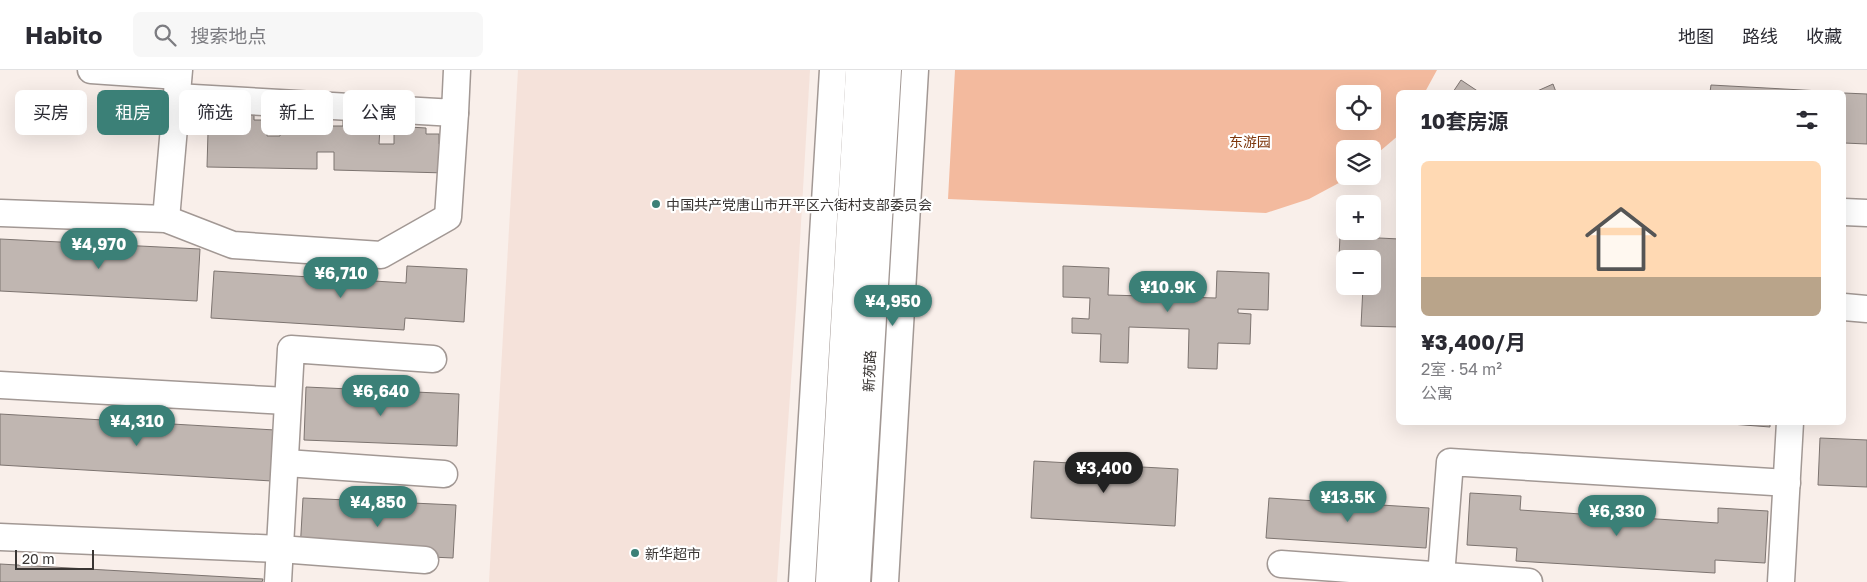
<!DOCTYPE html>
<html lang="zh">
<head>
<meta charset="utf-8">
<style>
  body { margin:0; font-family:"Golos Text","Noto Sans SC",sans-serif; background:#f7f7f7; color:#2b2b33; height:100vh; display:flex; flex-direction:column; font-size:19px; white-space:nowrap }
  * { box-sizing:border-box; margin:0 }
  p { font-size:16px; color:#7c7c81 }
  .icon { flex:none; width:28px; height:28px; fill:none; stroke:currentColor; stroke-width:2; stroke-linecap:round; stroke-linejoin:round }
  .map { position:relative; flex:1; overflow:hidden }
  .details { position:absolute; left:1396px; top:20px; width:450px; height:335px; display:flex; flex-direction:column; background:#fff; border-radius:8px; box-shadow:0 5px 20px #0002 }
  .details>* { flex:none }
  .top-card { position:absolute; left:15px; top:20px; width:475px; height:45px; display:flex; gap:10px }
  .controls { position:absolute; left:1336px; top:15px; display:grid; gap:10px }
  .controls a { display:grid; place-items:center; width:45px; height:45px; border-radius:8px; background:#fff; box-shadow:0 5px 20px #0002; font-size:25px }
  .scale { position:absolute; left:15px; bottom:12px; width:79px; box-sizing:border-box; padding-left:5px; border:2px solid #393533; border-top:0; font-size:14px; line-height:18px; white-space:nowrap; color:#393533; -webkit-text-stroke:4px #fff; paint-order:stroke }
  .price { position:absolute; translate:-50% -42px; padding:0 11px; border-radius:18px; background:#3b8077; color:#fff; font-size:16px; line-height:32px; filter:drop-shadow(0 1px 2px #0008) }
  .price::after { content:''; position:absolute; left:50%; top:30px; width:15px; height:11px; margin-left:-8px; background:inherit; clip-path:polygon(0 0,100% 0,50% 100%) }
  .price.active { background:#222; color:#fff }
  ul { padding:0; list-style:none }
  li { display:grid; align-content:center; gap:10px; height:265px; padding:0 25px }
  li span { display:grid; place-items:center; height:155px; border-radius:8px; color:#555 }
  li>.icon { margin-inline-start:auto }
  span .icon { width:90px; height:90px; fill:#fffc; stroke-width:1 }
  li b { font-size:21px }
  h2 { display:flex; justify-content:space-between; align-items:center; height:60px; padding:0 25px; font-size:21px }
  .tag { padding:0 18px; border-radius:8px; background:#fff; box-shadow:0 5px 20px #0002; font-size:18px; line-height:45px }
  .tag.active { background:#3b8077; color:#fff }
  header { display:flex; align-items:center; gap:30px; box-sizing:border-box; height:70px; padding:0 25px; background:#fff; border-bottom:1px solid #e1e1e2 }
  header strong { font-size:24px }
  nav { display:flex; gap:28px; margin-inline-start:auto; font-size:18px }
  .search { width:350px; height:45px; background:#f7f7f7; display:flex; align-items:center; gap:12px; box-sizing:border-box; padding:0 18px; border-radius:8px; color:#7c7c81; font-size:19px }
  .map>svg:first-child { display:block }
</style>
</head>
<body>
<header>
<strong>Habito</strong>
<div class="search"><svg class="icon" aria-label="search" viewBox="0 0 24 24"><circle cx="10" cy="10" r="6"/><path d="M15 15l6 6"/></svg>搜索地点</div>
<nav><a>地图</a><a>路线</a><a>收藏</a></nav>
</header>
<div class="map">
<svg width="1867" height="512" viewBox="0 0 1867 512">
  <rect width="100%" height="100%" fill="#f9efea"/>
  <path fill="#f5e2da" d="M 518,0 L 810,0 L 796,239 L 777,512 L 489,512 Z"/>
  <path fill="#f3ba9e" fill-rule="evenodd" d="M 955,0 L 1437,0 L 1425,22 L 1399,22 L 1399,65 L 1373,87 L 1372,79 L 1345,79 L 1345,106 L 1350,107 L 1309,129 L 1266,143 L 948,129 ZM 1345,24 L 1372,24 L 1372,51 L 1345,51 Z"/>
  <g fill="#c0b6b1" stroke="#7d7470">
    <path d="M 1461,10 L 1479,22 L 1453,22 Z"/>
    <path d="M 1553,14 L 1556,22 L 1535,22 Z"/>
    <path d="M 1711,15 L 1839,22 L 1710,22 Z"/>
    <path d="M 1844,23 L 1867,24 L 1867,74 L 1844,73 Z"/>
    <path d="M 232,44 L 254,45 L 254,50 L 267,50 L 267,66 L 280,66 L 281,53 L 295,53 L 295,49 L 313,49 L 313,56 L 343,56 L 343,50 L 365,51 L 364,57 L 380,58 L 379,74 L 394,74 L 394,60 L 409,61 L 409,57 L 426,58 L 426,64 L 439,64 L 439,74 L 447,74 L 446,103 L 334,100 L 334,82 L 317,82 L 317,99 L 207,97 L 208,62 L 217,62 L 217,49 L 232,49 Z"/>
    <path d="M 1340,166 L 1399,169 L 1399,257 L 1361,256 L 1363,216 L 1372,216 L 1372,189 L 1345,189 L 1345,208 L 1338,208 Z"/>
    <path d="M 0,169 L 200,179 L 197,231 L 0,221 Z"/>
    <path d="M 407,196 L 467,199 L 464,252 L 405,248 L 404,260 L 211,248 L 214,201 L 406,213 Z"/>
    <path d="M 1063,196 L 1109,198 L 1108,225 L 1216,228 L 1217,201 L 1269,203 L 1268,240 L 1238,239 L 1238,243 L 1251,244 L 1250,274 L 1218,273 L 1217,299 L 1188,298 L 1189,259 L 1129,257 L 1128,293 L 1100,292 L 1101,264 L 1072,263 L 1072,248 L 1089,249 L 1090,228 L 1063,227 Z"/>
    <path d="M 306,317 L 459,324 L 457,376 L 304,370 Z"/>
    <path d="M 0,344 L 275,360 L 272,411 L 0,395 Z"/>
    <path d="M 1705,352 L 1770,352 L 1770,357 Z"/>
    <path d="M 1820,368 L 1867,370 L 1867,417 L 1818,415 Z"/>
    <path d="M 1034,391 L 1178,399 L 1175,456 L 1031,448 Z"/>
    <path d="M 1470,423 L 1521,426 L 1520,440 L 1718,453 L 1718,438 L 1768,441 L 1765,493 L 1715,490 L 1715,503 L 1516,491 L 1517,478 L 1467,475 Z"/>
    <path d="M 303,428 L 456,435 L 453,488 L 300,481 Z"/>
    <path d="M 1269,428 L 1429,438 L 1426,478 L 1266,468 Z"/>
    <path d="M 0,494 L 263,509 L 262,512 L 0,512 Z"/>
  </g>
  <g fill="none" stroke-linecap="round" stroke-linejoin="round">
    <g stroke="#a29894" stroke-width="29">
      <g id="minor">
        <path d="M 91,0 L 178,6"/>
        <path d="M 176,27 L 455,43 L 457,0"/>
        <path d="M 1844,142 L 1867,143"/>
        <path d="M 1,143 L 166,149 L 233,175 L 381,185 L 448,147 L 455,43"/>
        <path d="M 166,149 L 179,0"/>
        <path d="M 1844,237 L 1867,239"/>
        <path d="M 0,315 L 287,331"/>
        <path d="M 286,393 L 444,404"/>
        <path d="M 0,467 L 280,479 L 425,490"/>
        <path d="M 1281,494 L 1529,512"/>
        <path d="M 1441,506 L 1450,392 L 1787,413"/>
        <path d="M 278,512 L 291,279 L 433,289"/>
        <path d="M 802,512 L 833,0"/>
        <path d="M 885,512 L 915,0"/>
        <path d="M 1781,512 L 1790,352"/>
      </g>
    </g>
    <g stroke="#a29894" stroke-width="30">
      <g id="major">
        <path d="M 830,512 L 860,0"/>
        <path d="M 856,512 L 887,0"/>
      </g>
    </g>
    <use href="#minor" stroke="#fff" stroke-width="26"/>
    <use href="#major" stroke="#fff" stroke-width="28"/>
  </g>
  <g fill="#3b8077" stroke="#fff" stroke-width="2">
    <circle cx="656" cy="134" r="5"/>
    <circle cx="635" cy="483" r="5"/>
  </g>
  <g text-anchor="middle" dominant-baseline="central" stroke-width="4.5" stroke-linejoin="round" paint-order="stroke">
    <g font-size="14" fill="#7e370c" stroke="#fff">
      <text x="1250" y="71">东游园</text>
    </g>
    <g font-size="14" fill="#393533" stroke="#fff" text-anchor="start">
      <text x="666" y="134">中国共产党唐山市开平区六街村支部委员会</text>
      <text x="645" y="483">新华超市</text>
    </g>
    <g font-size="14" fill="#393533" stroke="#fff">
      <text transform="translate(869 301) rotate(-87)">新苑路</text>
    </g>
  </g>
</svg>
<div class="controls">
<a><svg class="icon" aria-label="locate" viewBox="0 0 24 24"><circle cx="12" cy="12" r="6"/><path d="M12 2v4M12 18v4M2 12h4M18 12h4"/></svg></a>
<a><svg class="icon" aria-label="layers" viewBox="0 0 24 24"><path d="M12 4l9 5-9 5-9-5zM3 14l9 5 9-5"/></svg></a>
<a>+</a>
<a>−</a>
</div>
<div class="scale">20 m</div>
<b class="price" style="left:99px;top:200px">¥4,970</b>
<b class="price" style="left:341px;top:229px">¥6,710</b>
<b class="price" style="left:1168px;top:243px">¥10.9K</b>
<b class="price" style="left:893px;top:257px">¥4,950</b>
<b class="price" style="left:381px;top:347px">¥6,640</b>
<b class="price" style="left:137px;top:377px">¥4,310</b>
<b class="price active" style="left:1104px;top:424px">¥3,400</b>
<b class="price" style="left:1348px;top:453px">¥13.5K</b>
<b class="price" style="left:378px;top:458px">¥4,850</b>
<b class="price" style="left:1617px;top:467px">¥6,330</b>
<div class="top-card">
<a class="tag">买房</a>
<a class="tag active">租房</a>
<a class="tag">筛选</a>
<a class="tag">新上</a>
<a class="tag">公寓</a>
</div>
<section class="details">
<h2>10套房源<svg class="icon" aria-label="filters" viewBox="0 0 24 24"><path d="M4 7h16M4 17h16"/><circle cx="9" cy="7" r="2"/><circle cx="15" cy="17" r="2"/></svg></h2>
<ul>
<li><span style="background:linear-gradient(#ffd9b3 75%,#b9a48a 0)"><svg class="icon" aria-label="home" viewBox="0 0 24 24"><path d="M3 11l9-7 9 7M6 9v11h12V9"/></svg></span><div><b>¥3,400/月</b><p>2室 · 54 m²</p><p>公寓</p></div></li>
</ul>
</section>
</div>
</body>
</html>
